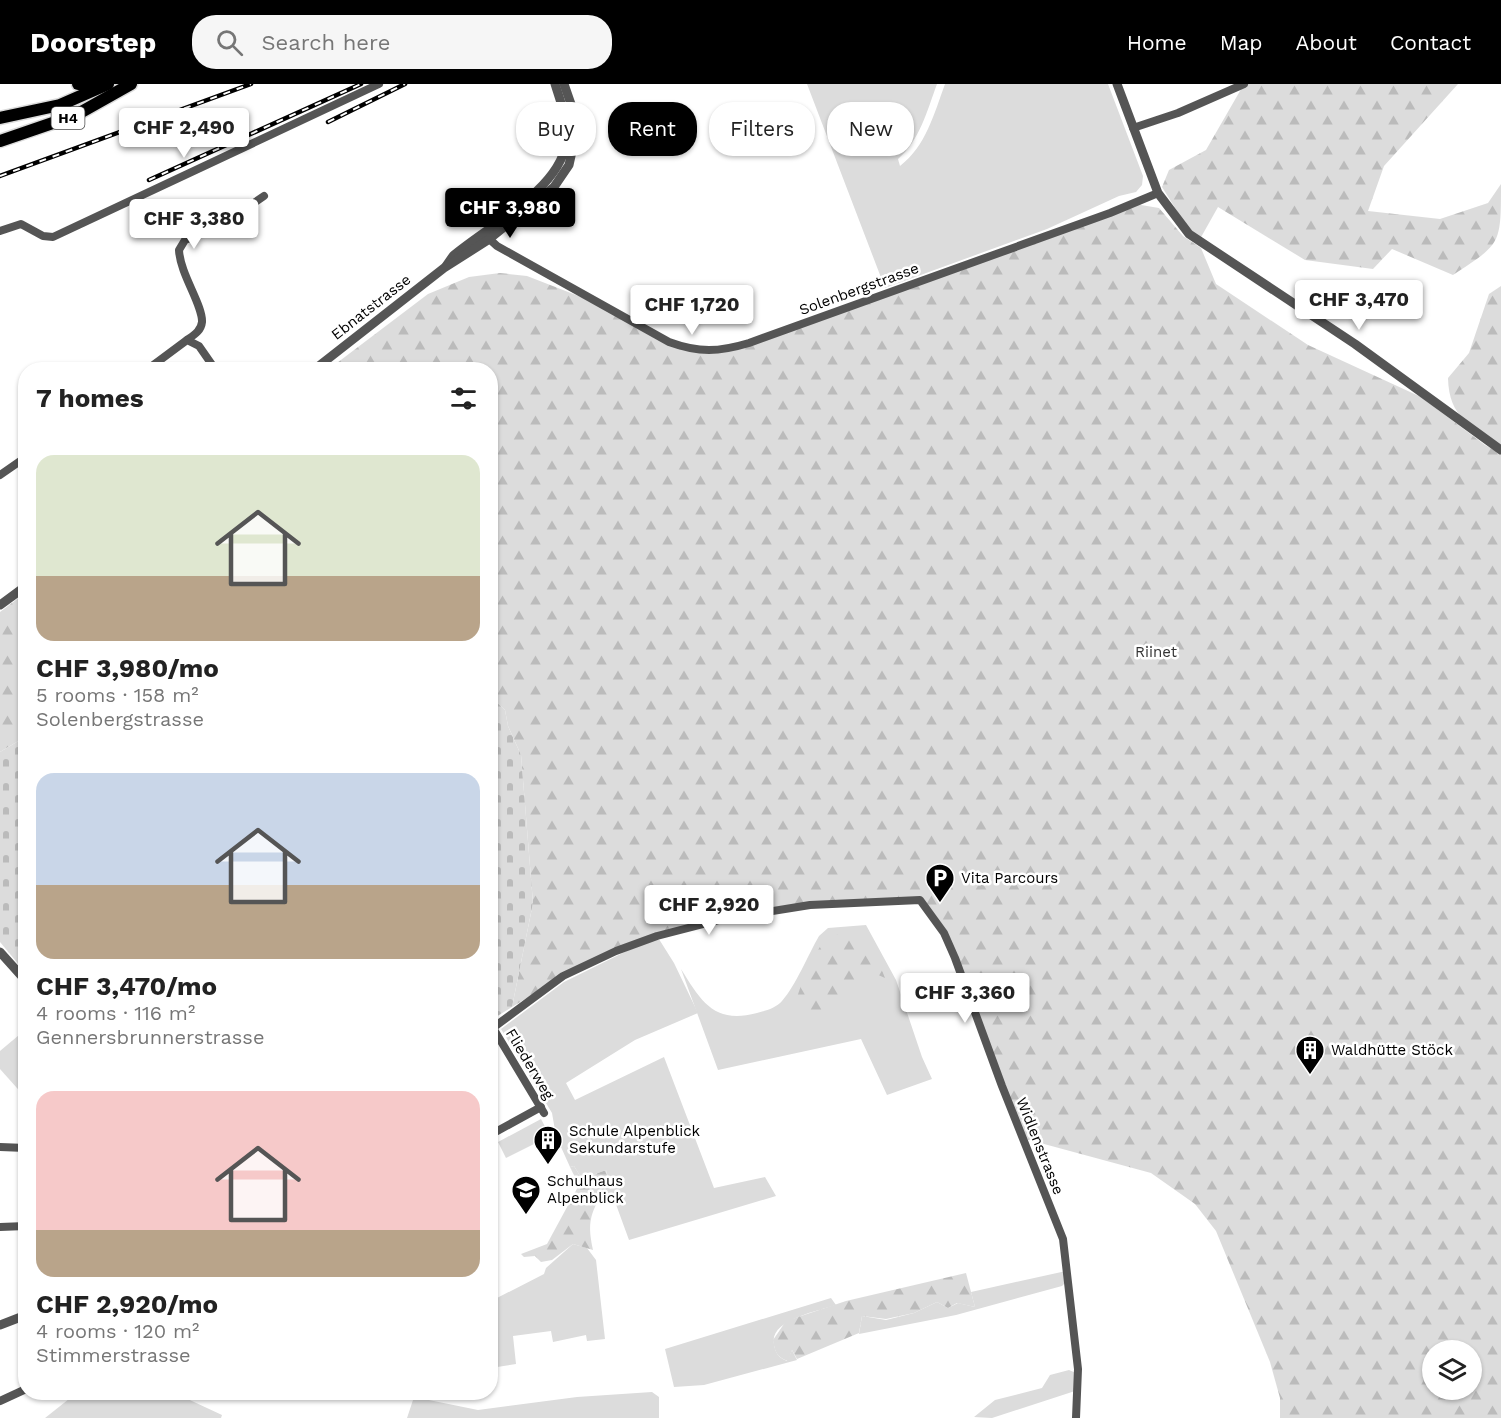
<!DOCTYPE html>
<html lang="en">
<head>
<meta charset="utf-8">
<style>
  body { margin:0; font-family:"Work Sans",sans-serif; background:#f6f6f6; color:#222; height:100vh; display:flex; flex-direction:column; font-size:22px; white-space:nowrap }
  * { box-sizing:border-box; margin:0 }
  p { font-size:20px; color:#767676 }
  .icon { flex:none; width:33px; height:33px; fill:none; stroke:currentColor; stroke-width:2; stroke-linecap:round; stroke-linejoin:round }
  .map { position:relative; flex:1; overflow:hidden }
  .details { position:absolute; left:18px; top:278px; width:480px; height:1038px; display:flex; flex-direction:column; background:#fff; border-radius:24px; box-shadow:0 2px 4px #0004 }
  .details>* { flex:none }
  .hud { position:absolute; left:516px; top:18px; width:570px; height:54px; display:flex; gap:12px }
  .buttons { position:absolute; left:1422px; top:1256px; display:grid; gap:12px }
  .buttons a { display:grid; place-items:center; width:60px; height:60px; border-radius:50%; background:#fff; box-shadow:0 2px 4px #0004; font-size:30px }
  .price { position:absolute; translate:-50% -51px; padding:0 14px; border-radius:6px; background:#fff; color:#222; font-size:20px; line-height:39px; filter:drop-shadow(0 2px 3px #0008) }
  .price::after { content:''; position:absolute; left:50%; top:36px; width:18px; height:14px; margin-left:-9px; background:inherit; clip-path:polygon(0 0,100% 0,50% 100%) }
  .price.on { background:#000; color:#fff }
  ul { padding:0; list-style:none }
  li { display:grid; align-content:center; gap:12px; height:318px; padding:0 18px }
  li span { display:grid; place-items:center; height:186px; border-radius:18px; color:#555 }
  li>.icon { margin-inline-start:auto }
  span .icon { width:108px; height:108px; fill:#fffc; stroke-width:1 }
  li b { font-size:26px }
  h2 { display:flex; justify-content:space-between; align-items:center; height:72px; padding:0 18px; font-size:26px }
  .chip { padding:0 21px; border-radius:24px; background:#fff; box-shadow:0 2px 4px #0004; font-size:21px; line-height:54px }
  .chip.on { background:#000; color:#fff }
  header { display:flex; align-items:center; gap:36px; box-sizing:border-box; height:84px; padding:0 30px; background:#000; color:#fff }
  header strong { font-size:28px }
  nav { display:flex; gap:33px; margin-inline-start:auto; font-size:21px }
  .search { width:420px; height:54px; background:#f6f6f6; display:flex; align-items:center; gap:15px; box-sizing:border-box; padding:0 21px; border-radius:24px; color:#767676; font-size:22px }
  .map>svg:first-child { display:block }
</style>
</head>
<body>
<header>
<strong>Doorstep</strong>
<div class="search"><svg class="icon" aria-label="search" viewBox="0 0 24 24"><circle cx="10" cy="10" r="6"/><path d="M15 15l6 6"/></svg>Search here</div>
<nav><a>Home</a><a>Map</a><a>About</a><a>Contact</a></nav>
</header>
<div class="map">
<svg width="1501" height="1334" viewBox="0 0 1501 1334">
  <defs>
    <pattern id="forest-firs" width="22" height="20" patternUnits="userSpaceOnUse" patternTransform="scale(1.5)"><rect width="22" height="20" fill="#dcdcdc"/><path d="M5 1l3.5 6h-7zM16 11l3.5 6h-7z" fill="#bbb"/></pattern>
    <pattern id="cemetery-stones" width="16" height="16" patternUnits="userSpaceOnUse" patternTransform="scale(1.5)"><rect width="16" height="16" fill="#dcdcdc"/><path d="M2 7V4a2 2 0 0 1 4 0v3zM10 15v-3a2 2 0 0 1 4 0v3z" fill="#bbb"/></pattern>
  </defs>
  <rect width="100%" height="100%" fill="#fff"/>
  <g fill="#dcdcdc">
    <path d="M 807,0 L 937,0 C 927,27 920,56 898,75 L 900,82 C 926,62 934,30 945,0 L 1108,0 L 1143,92 L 1142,101 L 1136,108 L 1119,112 L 1047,145 L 885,204 Z"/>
    <path d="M 866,841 L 896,896 L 922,973 L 932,995 L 887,1011 L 861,955 L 718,986 L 681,885 C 702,919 715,940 757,929 C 765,927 776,924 782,917 C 796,901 808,871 819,852 L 828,844 Z"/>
    <path d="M 657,852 L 674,879 L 698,929 L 635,956 L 566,999 L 575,1016 L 664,973 L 714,1104 L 765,1093 L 776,1112 L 629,1156 L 614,1115 L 599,1118 L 596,1110 L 611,1104 L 606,1086 L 582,1095 L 574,1082 L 570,1083 L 556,1052 L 552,1029 L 501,945 L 564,898 Z"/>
    <path d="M 25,946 L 25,1013 L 0,985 L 0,967 Z"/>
    <path d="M 541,1035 L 550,1052 L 506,1074 L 498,1058 Z"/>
    <path d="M 573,1160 L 587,1164 L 596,1176 L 605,1255 L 587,1257 L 586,1251 L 553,1258 L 551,1247 L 513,1252 L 516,1280 L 491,1284 L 490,1229 L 497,1229 L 497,1214 L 544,1190 L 546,1184 Z"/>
    <path d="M 1066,1187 L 1066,1198 L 1062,1202 L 956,1231 L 859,1250 L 862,1232 L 886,1236 L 914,1229 L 937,1218 L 948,1224 L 958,1219 L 975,1223 L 971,1208 Z"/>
    <path d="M 831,1214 L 836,1221 C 818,1227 769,1236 774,1260 C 775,1269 779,1274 787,1277 L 792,1266 L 797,1276 L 704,1301 L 674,1303 L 665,1265 Z"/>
    <path d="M 1069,1286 L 1076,1289 L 1075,1307 L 992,1334 L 974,1333 L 995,1316 L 1042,1304 L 1050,1291 Z"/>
    <path d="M 83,1308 L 179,1308 L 179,1311 L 222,1331 L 221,1334 L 45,1334 L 69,1315 Z"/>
    <path d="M 652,1308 L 659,1313 L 659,1334 L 407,1334 L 414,1313 L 478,1326 L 577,1313 Z"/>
  </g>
  <g fill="url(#forest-firs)" fill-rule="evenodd">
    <path d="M 1244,0 L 1458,0 L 1384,82 L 1368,127 L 1440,135 L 1488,119 L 1501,100 C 1501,162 1501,159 1453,191 L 1392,165 L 1373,185 L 1305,176 L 1218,123 L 1200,155 L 1187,143 L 1162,103 L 1169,86 L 1206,66 Z"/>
    <path d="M 1138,117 L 1141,121 L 1159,124 L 1183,152 L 1201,164 L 1216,200 L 1308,261 L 1421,313 L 1485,361 L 1501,370 L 1501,1334 L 1280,1334 L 1280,1314 L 1270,1278 L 1216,1147 L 1195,1120 L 1151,1089 L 1022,1054 L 955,874 L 923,818 L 810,821 L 723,835 L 657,852 L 563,892 L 512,923 L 533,819 L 521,671 L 508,642 L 505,626 L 491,613 L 490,285 L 329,285 L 428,210 L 469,193 L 500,189 L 527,192 L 612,225 L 669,258 L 719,268 ZM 1432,1266 L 1472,1266 L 1472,1305 L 1432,1305 Z"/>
    <path d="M 1501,202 L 1501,361 C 1471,340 1449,335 1448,294 L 1469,269 L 1489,210 Z"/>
    <path d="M 25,509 L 25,653 L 0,668 L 0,528 Z"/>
    <path d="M 851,848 L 870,856 L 885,894 L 865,885 L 832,926 L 803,929 L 794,922 L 807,884 L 826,853 Z"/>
    <path d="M 574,1082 L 582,1095 L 606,1086 L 610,1105 L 596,1110 L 598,1117 C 588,1135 589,1146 593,1166 L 573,1160 L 552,1176 L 541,1178 L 535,1172 L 524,1173 L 521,1170 L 547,1160 L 579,1101 L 570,1083 Z"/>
    <path d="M 966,1189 L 975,1223 L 957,1219 L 948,1224 L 937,1218 L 914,1229 L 886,1235 L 862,1232 L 859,1249 L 797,1275 L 792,1266 L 788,1277 C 776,1273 775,1267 773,1256 L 786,1237 L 846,1217 Z"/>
  </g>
  <g fill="url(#cemetery-stones)">
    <path d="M 491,613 L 505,626 L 508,642 L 521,671 L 533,819 L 512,923 L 491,936 Z"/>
    <path d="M 25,653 L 25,888 L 0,858 L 0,668 Z"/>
  </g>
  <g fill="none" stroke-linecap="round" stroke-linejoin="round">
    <g stroke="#dbdbdb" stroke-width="15">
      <g id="trunk">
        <path d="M 78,0 L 99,0"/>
        <path d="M 0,34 L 60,21 L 108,0"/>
        <path d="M 0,57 L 76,31 L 131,0"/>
      </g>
    </g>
    <g stroke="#555" stroke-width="8">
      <path d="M 1133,44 L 1178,29 L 1244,0"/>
      <path d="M 0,147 L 21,140 L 43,152 L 53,153 L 379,0"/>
      <path d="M 486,152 L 497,162 L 669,258 C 699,269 719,268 749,259 L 1110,129 L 1158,109"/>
      <path d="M 187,256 C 194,251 201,247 202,238 C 203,221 180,190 179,166 L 185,156 L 226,138 L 264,112"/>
      <path d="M 148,285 L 187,256 L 199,262 L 215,285"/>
      <path d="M 0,391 L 26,373"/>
      <path d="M 493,944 L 544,1029"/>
      <path d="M 490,946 L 563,892 L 616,867 L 657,852 L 723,835 L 810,821 L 920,816 L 944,849 L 955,874 L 1002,1002 L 1063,1155 L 1078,1285 L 1076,1334"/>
      <path d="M 490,1051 L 541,1023"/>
      <path d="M 0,1063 L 26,1064"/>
      <path d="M 0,1143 L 26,1142"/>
      <path d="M 405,1308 L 412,1311"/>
      <path d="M 0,1317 L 26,1305"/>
    </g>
    <g stroke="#555" stroke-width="9">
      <path d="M 1117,0 L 1158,109 L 1189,150 L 1355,260 L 1501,366"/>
      <path d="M 446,182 L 453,172 C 486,144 560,105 566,59 C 569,39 561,19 555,0"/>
      <path d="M 315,285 L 444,184 L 488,156 L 554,103 L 569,81 L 576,49 L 572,23 L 564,0"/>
      <path d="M 0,521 L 26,502"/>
      <path d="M 0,868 L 26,897"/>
      <path d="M 0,1241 L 26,1231"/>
    </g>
    <use href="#trunk" stroke="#000" stroke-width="12"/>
    <g stroke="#000" stroke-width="4.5">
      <g id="rail">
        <path d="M 328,38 L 405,0"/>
        <path d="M 0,92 L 251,0"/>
        <path d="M 149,96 L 361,0"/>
      </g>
    </g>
    <use href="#rail" stroke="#fff" stroke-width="2" stroke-dasharray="7" stroke-linecap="butt"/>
  </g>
  <defs>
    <g id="parking-pin" transform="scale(1.5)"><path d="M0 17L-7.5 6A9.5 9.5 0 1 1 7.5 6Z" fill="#000" stroke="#fff"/><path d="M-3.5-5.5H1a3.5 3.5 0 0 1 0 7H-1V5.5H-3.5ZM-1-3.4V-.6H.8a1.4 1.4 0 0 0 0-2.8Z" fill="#fff"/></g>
    <g id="building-pin" transform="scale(1.5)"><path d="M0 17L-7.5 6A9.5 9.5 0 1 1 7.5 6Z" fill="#000" stroke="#fff"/><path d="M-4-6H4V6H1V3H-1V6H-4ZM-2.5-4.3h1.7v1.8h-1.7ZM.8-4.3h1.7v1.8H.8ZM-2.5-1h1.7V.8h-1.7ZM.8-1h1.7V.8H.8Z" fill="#fff"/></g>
    <g id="school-pin" transform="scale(1.5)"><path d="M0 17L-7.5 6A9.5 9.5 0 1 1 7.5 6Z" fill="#000" stroke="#fff"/><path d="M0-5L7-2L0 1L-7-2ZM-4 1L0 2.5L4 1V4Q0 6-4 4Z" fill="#fff"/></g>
  </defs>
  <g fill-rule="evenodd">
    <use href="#parking-pin" x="940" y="794"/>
    <use href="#building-pin" x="1310" y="966"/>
    <use href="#building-pin" x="548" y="1056"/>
    <use href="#school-pin" x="526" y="1106"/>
  </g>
  <g text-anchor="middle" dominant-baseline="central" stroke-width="5" stroke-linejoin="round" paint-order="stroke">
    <rect fill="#fff" stroke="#4c4c4c" stroke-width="1.5" x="51.5" y="23" width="33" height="22" rx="4.5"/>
    <g font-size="14" font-weight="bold" fill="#000">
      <text x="68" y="34">H4</text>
    </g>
    <g font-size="15" fill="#000" stroke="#fff">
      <text transform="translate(859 205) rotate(-20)">Solenbergstrasse</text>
      <text transform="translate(371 223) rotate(-38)">Ebnatstrasse</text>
      <text transform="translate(530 980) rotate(59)">Fliederweg</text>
      <text transform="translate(1040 1062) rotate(68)">Widlenstrasse</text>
    </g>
    <g font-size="15" fill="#333" stroke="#fff">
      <text x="1156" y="568">Riinet</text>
    </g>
    <g font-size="15" fill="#000" stroke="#fff" text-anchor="start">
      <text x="961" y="794">Vita Parcours</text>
      <text x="1331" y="966">Waldhütte Stöck</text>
      <text x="569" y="1047">Schule Alpenblick<tspan x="569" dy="17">Sekundarstufe</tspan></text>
      <text x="547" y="1097">Schulhaus<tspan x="547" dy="17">Alpenblick</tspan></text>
    </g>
  </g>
</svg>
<div class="buttons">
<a><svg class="icon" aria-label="layers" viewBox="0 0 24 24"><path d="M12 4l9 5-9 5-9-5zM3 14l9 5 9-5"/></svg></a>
</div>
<b class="price" style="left:184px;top:75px">CHF 2,490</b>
<b class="price on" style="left:510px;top:155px">CHF 3,980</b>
<b class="price" style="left:194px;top:166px">CHF 3,380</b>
<b class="price" style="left:1359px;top:247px">CHF 3,470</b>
<b class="price" style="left:692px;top:252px">CHF 1,720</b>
<b class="price" style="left:709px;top:852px">CHF 2,920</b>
<b class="price" style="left:965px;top:940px">CHF 3,360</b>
<div class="hud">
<a class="chip">Buy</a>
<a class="chip on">Rent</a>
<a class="chip">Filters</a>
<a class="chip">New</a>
</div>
<section class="details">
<h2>7 homes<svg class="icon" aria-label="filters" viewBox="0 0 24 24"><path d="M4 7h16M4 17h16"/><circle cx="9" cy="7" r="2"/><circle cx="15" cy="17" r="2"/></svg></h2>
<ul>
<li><span style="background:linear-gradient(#dfe7d0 65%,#b9a48a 0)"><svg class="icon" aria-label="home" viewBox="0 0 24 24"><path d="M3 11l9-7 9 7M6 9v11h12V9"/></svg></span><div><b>CHF 3,980/mo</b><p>5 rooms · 158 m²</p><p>Solenbergstrasse</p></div></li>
<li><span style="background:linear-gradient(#c9d6e8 60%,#b9a48a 0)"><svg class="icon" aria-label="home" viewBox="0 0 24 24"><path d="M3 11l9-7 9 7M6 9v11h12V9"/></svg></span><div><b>CHF 3,470/mo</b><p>4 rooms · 116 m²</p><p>Gennersbrunnerstrasse</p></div></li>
<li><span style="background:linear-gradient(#f6c9c9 75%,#b9a48a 0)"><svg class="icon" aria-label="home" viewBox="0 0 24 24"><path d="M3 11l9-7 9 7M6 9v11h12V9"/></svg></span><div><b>CHF 2,920/mo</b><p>4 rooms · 120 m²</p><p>Stimmerstrasse</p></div></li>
</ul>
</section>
</div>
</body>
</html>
